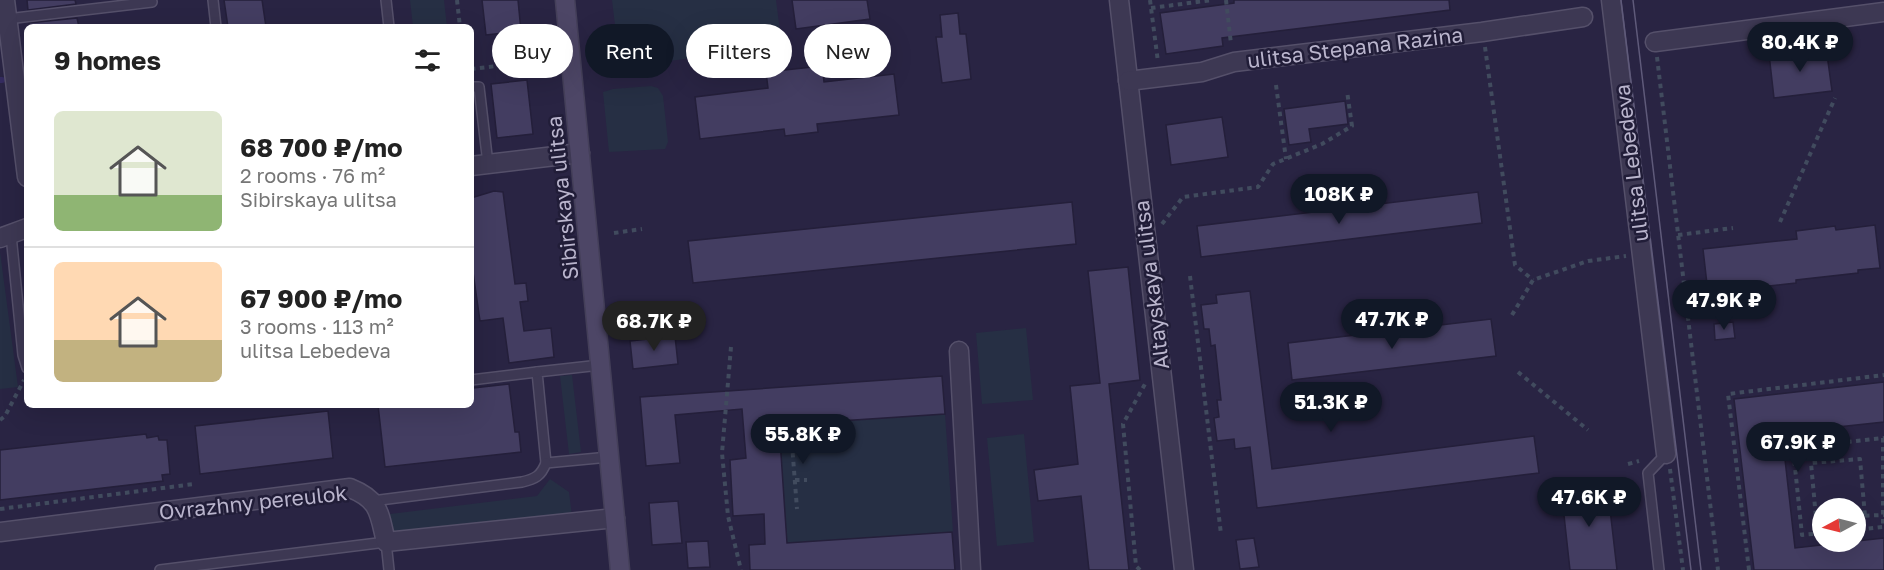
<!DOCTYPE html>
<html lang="en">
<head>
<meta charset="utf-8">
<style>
  body { margin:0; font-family:"Golos Text",sans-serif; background:#f2f2f2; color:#222; height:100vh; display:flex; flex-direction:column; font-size:22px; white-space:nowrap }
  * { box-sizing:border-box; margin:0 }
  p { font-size:20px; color:#767676 }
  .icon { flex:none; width:33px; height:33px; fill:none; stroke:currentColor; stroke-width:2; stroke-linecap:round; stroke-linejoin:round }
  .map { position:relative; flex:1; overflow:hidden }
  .side { position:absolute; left:24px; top:24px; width:450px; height:384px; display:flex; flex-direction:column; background:#fff; border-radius:9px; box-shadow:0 6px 24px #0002 }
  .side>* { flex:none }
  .guide { position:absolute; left:492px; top:24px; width:570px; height:54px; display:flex; gap:12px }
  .needle { width:39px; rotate:263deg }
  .controls { position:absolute; left:1812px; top:498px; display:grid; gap:12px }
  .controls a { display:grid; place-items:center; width:54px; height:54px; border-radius:50%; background:#fff; box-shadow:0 6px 24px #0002; font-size:30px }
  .price { position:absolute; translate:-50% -51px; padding:0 14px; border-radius:21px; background:#111827; color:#fff; font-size:20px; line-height:39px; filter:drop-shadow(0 2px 3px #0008) }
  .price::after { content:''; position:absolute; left:50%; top:36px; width:18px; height:14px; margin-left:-9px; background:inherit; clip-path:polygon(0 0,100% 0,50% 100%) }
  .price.current { background:#222; color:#fff }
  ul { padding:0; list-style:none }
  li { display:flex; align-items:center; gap:18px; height:150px; padding:0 30px }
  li+li { border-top:2px solid #e0e0e0 }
  li span { display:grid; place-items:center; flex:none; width:168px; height:120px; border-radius:9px; color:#555 }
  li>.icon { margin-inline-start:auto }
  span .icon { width:72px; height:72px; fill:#fffc; stroke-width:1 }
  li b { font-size:26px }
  h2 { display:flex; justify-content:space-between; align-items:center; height:72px; padding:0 30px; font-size:26px }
  .tag { padding:0 21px; border-radius:27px; background:#fff; box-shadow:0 6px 24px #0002; font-size:21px; line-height:54px }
  .tag.current { background:#111827; color:#fff }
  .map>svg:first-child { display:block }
</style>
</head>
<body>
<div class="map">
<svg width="1884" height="570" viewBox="0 0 1884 570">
  <rect width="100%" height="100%" fill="#292443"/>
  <g fill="#262f44">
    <path d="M 410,0 L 444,0 L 447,27 L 413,27 Z"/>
    <path d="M 612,0 L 776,0 L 782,47 L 620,67 Z"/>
    <path d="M 651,86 L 658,88 L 663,96 L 668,142 L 665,149 L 609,152 L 603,92 L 613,89 Z"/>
    <path d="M 0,252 L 18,387 L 0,389 Z"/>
    <path d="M 1026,328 L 1033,400 L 982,404 L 976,333 Z"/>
    <path d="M 572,375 L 581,452 L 569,454 L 560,376 Z"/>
    <path d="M 945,414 L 953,532 L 787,543 L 779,425 Z"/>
    <path d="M 1024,434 L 1034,542 L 997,546 L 987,438 Z"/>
    <path d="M 550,479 L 569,492 L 572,516 L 393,539 L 390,514 L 537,496 Z"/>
  </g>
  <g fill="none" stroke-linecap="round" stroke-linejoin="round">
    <path stroke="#342b5f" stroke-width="6" d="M 0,80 L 2,80"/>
  </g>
  <g fill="#433d61" stroke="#241f3a" stroke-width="1.5">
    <path d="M 27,0 L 75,0 L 76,4 L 28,10 Z"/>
    <path d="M 224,0 L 262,0 L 266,27 L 228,27 Z"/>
    <path d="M 482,0 L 518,0 L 521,31 L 486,35 Z"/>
    <path d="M 792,0 L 867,0 L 870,19 L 796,29 Z"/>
    <path d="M 1234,0 L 1449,0 L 1450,10 L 1222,38 L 1223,46 L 1166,54 L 1160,13 L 1234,3 Z"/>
    <path d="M 958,13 L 960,34 L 966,34 L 971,79 L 942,83 L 936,37 L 942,37 L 940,15 Z"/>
    <path d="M 77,18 L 79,27 L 30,27 L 29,23 Z"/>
    <path d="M 1826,47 L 1832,91 L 1774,98 L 1769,54 Z"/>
    <path d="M 822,66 L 824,82 L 894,74 L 899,115 L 817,124 L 818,132 L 785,136 L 784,129 L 700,139 L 695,97 L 768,88 L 766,72 Z"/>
    <path d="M 527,80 L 533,134 L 497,138 L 491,84 Z"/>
    <path d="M 1345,101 L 1348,124 L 1309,129 L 1311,142 L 1289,145 L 1284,109 Z"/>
    <path d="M 1222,117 L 1228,157 L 1171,165 L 1166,125 Z"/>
    <path d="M 494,191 L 503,192 L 515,284 L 526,283 L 528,301 L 520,302 L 524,331 L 551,328 L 554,357 L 509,363 L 503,318 L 480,321 L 471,258 L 471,198 Z"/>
    <path d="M 1478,192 L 1482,223 L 1201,257 L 1197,226 Z"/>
    <path d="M 1072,202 L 1076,244 L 693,283 L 688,241 Z"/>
    <path d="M 1875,225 L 1880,268 L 1858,270 L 1858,273 L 1796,280 L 1796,283 L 1708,293 L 1703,249 L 1797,239 L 1796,231 L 1835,226 L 1836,230 Z"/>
    <path d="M 1128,267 L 1140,380 L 1109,384 L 1129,570 L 1089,570 L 1081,496 L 1038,501 L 1034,470 L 1078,464 L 1070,386 L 1100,383 L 1088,271 Z"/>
    <path d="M 1250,291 L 1272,469 L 1534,436 L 1539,473 L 1257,508 L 1250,447 L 1235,449 L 1234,439 L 1217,441 L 1214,418 L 1219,417 L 1217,400 L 1221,400 L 1215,345 L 1211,346 L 1209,329 L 1204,329 L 1201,305 L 1217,303 L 1216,295 Z"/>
    <path d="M 1491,319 L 1496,356 L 1292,380 L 1288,343 Z"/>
    <path d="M 1733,322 L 1735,338 L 1715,340 L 1714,324 Z"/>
    <path d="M 675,336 L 678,364 L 633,369 L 630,341 Z"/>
    <path d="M 942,376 L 945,414 L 779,425 L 781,454 L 787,543 L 952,532 L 955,570 L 750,570 L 749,545 L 765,544 L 764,514 L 733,516 L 730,460 L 746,458 L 742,409 L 675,415 L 680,463 L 646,466 L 640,397 Z"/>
    <path d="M 1884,382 L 1884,422 L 1782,433 L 1795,548 L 1884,538 L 1884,570 L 1754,570 L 1734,399 Z"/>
    <path d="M 509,384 L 515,432 L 519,432 L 521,452 L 385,467 L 378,405 L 471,405 L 473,388 Z"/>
    <path d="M 328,411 L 333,458 L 200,474 L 195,426 Z"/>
    <path d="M 146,434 L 147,438 L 158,436 L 159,440 L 167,440 L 170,474 L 162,475 L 163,481 L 0,500 L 0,450 Z"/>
    <path d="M 1607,483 L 1617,570 L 1570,570 L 1561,488 Z"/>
    <path d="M 678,501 L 682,543 L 652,545 L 649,503 Z"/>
    <path d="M 1254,538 L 1259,567 L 1240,569 L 1236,540 Z"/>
    <path d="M 708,541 L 710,567 L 688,568 L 686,542 Z"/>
  </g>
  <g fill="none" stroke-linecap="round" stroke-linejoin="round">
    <g stroke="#55506a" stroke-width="12">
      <g id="lane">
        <path d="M 213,0 L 216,27"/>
        <path d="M 386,0 L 389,27"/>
        <path d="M 7,19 L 152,2"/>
        <path d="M 471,87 L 479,87 L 488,164"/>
        <path d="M 11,235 L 23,355 L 27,368"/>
        <path d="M 600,365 L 537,372 L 546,463 L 609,457"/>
        <path d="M 471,380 L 537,372"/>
        <path d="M 372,501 L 522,482 C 535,479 541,476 546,463"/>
        <path d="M 160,570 L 386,542 L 389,570"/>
        <path d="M 1659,570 L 1648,473 L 1666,454"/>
      </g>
    </g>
    <g stroke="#55506a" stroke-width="21">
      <g id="street">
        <path d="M 5,0 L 27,177"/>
        <path d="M 1119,0 L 1184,570"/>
        <path d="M 1611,0 L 1666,454"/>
        <path d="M 1655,42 L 1884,12"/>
        <path d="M 1128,81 L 1202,72 L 1234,62 L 1482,32 L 1583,17"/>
        <path d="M 471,166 L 580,153"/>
        <path d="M 0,238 L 27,228"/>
        <path d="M 959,351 L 971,570"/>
        <path d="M 0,532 L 350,488 C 380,500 379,513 386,542 L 615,518"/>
      </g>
    </g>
    <g stroke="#443f59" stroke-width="21">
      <path id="secondary" d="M 565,0 L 620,570"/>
    </g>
    <g stroke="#414b5e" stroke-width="4" stroke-dasharray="4.5 4.5" stroke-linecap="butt">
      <path d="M 457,0 L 460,27"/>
      <path d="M 1150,0 L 1158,62"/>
      <path d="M 1226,0 L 1231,44"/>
      <path d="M 1151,8 L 1212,0"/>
      <path d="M 1485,47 L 1515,265 L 1533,280"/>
      <path d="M 1657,57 L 1718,570"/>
      <path d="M 471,69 L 548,60"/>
      <path d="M 1276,85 L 1286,159"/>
      <path d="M 1780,222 L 1835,98"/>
      <path d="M 1162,224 L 1183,197 L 1258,187 L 1273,164 L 1322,144 L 1352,126 L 1347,91"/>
      <path d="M 614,233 L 642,229"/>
      <path d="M 1678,235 L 1733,228"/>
      <path d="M 1190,276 L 1221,534"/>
      <path d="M 1512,315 L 1533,280 L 1588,261 L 1626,256"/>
      <path d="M 731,347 L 722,453 L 728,516 L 741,570"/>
      <path d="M 1518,372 L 1588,430"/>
      <path d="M 0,420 L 5,416 L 24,380"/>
      <path d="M 792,444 L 797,509"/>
      <path d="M 1628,464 L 1639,461"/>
      <path d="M 1670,469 L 1683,570"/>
      <path d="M 795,480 L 807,480"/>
      <path d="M 0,509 L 194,484"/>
      <path d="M 1856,516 L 1884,515"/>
      <path d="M 1822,517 L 1816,518 L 1811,463 L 1860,459 L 1865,516"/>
      <path d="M 1822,533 L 1802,535 L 1793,448 L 1883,438 L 1883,527 L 1856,530"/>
      <path d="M 1140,570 L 1136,566 L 1123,424 L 1145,384"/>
      <path d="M 1749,570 L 1728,394 L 1884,375"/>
    </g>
    <use href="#lane" stroke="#3d3853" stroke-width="9"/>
    <use href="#street" stroke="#3d3853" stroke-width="18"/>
    <use href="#secondary" stroke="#4d4666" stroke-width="18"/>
    <g stroke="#5f5a7a" stroke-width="1.5">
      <path d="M 1621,0 L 1691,570"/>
      <path d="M 1633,0 L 1701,570"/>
    </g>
  </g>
  <g text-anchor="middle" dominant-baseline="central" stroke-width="5" stroke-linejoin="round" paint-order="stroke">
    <g font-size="21" fill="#bab5cd" stroke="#211d38">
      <text transform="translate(1355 47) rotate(-7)">ulitsa Stepana Razina</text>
      <text transform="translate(1631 163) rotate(-97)">ulitsa Lebedeva</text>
      <text transform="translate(562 198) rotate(-96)">Sibirskaya ulitsa</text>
      <text transform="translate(1151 285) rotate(-97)">Altayskaya ulitsa</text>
      <text transform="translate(253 502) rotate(-6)">Ovrazhny pereulok</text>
    </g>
  </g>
</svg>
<div class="controls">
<a><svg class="needle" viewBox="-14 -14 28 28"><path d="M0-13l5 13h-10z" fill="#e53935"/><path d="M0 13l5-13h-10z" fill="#767676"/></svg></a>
</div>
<b class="price" style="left:1800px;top:73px">80.4K ₽</b>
<b class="price" style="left:1339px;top:225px">108K ₽</b>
<b class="price" style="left:1724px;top:331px">47.9K ₽</b>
<b class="price" style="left:1392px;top:350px">47.7K ₽</b>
<b class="price current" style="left:654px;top:352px">68.7K ₽</b>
<b class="price" style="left:1331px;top:433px">51.3K ₽</b>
<b class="price" style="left:803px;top:465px">55.8K ₽</b>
<b class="price" style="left:1798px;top:473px">67.9K ₽</b>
<b class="price" style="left:1589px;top:528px">47.6K ₽</b>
<div class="guide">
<a class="tag">Buy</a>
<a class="tag current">Rent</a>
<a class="tag">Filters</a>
<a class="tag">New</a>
</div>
<section class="side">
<h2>9 homes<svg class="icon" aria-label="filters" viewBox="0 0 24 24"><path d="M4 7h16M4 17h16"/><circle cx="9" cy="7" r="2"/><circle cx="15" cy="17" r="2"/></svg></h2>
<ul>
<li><span style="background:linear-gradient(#dfe7d0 70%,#8fb573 0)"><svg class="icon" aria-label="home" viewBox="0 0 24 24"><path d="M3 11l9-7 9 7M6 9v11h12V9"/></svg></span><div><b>68 700 ₽/mo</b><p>2 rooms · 76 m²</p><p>Sibirskaya ulitsa</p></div></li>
<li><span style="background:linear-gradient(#ffd9b3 65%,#c2b280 0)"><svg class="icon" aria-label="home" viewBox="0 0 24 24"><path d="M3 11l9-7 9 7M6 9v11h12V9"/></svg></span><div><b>67 900 ₽/mo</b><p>3 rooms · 113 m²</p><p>ulitsa Lebedeva</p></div></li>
</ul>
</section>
</div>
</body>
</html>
